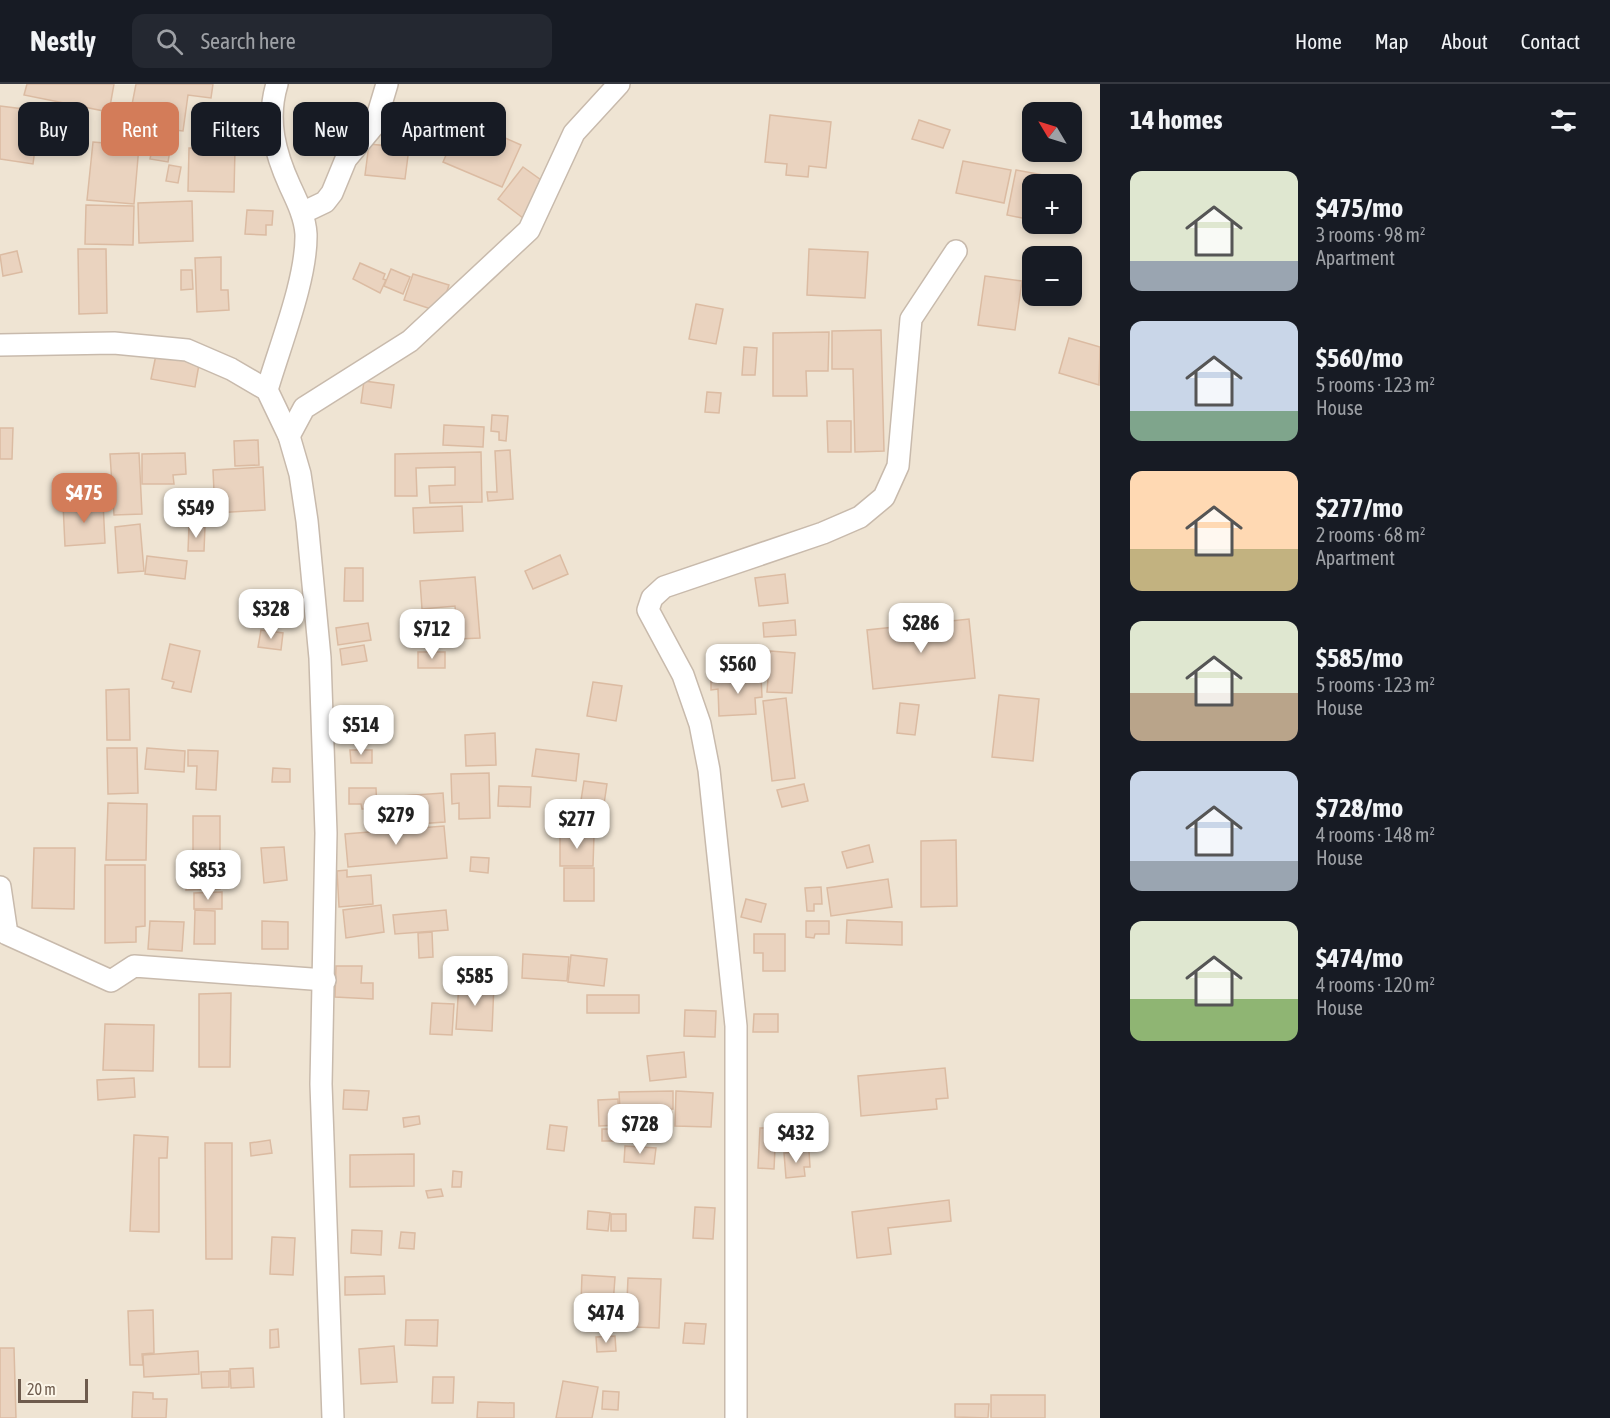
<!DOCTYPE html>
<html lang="en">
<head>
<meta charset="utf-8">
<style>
  body { margin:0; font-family:"Asap Condensed",sans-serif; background:#242831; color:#f1f3f6; height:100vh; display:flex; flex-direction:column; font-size:22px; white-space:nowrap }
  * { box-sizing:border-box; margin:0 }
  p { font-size:20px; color:#9ea1a6 }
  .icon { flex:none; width:33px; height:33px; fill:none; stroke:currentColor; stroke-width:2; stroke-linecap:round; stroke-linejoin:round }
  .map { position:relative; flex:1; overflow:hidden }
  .sheet { display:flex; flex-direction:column; background:#171b24; width:510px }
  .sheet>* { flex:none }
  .guide { position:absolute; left:18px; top:18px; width:570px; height:54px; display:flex; gap:12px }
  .needle { width:39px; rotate:308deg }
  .tools { position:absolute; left:1022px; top:18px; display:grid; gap:12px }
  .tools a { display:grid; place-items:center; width:60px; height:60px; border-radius:12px; background:#171b24; box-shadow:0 3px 9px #0003; font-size:30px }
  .scale { position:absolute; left:18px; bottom:15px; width:70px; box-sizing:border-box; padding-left:6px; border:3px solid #6e5b4d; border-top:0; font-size:16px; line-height:21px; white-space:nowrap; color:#6e5b4d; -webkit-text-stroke:4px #fcf6e9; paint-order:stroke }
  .price { position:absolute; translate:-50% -51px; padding:0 14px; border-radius:12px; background:#fff; color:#222; font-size:20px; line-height:39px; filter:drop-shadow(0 2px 3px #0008) }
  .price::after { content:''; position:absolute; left:50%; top:36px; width:18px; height:14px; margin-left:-9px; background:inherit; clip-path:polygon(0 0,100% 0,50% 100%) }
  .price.selected { background:#d37c59; color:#fff }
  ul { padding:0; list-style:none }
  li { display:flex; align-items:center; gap:18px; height:150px; padding:0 30px }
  li span { display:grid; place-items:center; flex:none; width:168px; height:120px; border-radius:12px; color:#555 }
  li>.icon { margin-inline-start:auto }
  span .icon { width:72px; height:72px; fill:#fffc; stroke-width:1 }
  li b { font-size:26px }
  h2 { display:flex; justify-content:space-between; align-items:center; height:72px; padding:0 30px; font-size:26px }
  .tag { padding:0 21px; border-radius:12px; background:#171b24; box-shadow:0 3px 9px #0003; font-size:21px; line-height:54px }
  .tag.selected { background:#d37c59; color:#fff }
  header { display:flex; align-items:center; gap:36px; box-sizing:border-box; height:84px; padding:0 30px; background:#171b24; border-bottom:2px solid #363941 }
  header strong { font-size:28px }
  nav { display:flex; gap:33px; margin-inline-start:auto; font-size:21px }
  .search { width:420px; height:54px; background:#242831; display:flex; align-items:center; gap:15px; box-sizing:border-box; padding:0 21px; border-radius:12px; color:#9ea1a6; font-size:22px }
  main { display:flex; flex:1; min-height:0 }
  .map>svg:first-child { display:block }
</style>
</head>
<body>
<header>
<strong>Nestly</strong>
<div class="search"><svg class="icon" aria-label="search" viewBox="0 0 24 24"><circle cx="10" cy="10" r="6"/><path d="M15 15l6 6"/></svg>Search here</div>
<nav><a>Home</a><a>Map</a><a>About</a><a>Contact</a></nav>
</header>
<main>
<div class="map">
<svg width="1100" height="1334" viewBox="0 0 1100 1334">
  <rect width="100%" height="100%" fill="#f9f2e4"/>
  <path fill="#efe4d3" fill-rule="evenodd" d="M 0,0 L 1100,0 L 1100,1334 L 0,1334 ZM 1032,28 L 1071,28 L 1071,68 L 1032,68 ZM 1032,100 L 1071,100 L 1071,140 L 1032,140 ZM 1032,172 L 1071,172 L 1071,212 L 1032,212 Z"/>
  <g fill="#ead3bf" stroke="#dbbba2" stroke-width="1.5">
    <path d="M 27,0 L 114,0 L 109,28 L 24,11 Z"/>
    <path d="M 136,0 L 213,0 L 211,14 L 188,11 L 183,47 L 128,41 Z"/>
    <path d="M 0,22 L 40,27 L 33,80 L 0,75 Z"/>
    <path d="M 770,31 L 831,38 L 826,84 L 809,82 L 808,93 L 786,91 L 787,80 L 765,78 Z"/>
    <path d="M 462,35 L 521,61 L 502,103 L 443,78 Z"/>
    <path d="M 919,36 L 950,46 L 943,64 L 912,55 Z"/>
    <path d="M 45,37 L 84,45 L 79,71 L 40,63 Z"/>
    <path d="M 155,51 L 172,55 L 168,78 L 150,75 Z"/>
    <path d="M 93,58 L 139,62 L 134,120 L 87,116 Z"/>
    <path d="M 369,60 L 409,64 L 405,95 L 365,91 Z"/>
    <path d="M 189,64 L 235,65 L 234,108 L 188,107 Z"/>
    <path d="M 963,77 L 1011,86 L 1004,119 L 956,109 Z"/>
    <path d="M 169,81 L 181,83 L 178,99 L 166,97 Z"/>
    <path d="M 523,83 L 548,101 L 523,134 L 498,115 Z"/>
    <path d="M 1016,86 L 1049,92 L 1047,100 L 1032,100 L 1032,136 L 1007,131 Z"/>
    <path d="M 192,117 L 193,157 L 139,159 L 138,119 Z"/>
    <path d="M 86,121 L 134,122 L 133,161 L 85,160 Z"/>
    <path d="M 247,126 L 273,127 L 272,141 L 266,141 L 266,151 L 245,150 Z"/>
    <path d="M 78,165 L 106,165 L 107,229 L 79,230 Z"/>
    <path d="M 809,165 L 868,168 L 865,214 L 807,211 Z"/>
    <path d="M 17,167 L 22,188 L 3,192 L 0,171 Z"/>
    <path d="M 221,173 L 221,206 L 228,206 L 229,226 L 197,228 L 195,174 Z"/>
    <path d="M 360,179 L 385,190 L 383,195 L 386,196 L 380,209 L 353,195 Z"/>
    <path d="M 391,185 L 410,193 L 403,210 L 384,202 Z"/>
    <path d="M 181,186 L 192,186 L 193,205 L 181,206 Z"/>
    <path d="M 413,190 L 449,201 L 440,228 L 404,216 Z"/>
    <path d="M 985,192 L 1022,197 L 1015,246 L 978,241 Z"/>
    <path d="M 696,220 L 723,225 L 716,260 L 689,255 Z"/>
    <path d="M 881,246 L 884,367 L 855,368 L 853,285 L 832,285 L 832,247 Z"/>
    <path d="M 829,248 L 828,287 L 806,287 L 807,312 L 773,312 L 773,249 Z"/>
    <path d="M 1069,254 L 1100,263 L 1099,301 L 1059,289 Z"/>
    <path d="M 744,263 L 757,264 L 755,291 L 742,291 Z"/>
    <path d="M 157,266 L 200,275 L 195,303 L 151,295 Z"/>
    <path d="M 364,297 L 394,301 L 391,324 L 361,319 Z"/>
    <path d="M 707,308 L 721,309 L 719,329 L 705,328 Z"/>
    <path d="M 492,331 L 508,332 L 506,357 L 499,356 L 499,348 L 491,347 Z"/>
    <path d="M 827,337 L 851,337 L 851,368 L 828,368 Z"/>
    <path d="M 444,341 L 484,343 L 483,363 L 443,361 Z"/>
    <path d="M 0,344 L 13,344 L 12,375 L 0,375 Z"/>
    <path d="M 258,356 L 259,381 L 235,382 L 234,357 Z"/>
    <path d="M 510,366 L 513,415 L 488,417 L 487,408 L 497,408 L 495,367 Z"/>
    <path d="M 481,368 L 482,418 L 430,419 L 429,402 L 455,401 L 455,383 L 416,384 L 417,412 L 395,412 L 395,370 Z"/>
    <path d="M 139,369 L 142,430 L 114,431 L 110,370 Z"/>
    <path d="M 185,369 L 186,390 L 173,391 L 174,400 L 142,400 L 142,370 Z"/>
    <path d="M 263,383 L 265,426 L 215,429 L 213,386 Z"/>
    <path d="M 103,418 L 105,459 L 65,462 L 63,420 Z"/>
    <path d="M 462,422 L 463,447 L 414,449 L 413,424 Z"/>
    <path d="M 140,440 L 144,487 L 118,489 L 115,443 Z"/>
    <path d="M 189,442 L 205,442 L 204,467 L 188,467 Z"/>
    <path d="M 560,471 L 568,490 L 533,505 L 525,487 Z"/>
    <path d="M 147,472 L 187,477 L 185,495 L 145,490 Z"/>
    <path d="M 345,484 L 363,484 L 363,517 L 344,517 Z"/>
    <path d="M 785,490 L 788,519 L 759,522 L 755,494 Z"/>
    <path d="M 475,493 L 480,554 L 458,555 L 455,522 L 422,525 L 420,497 Z"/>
    <path d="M 969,535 L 975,594 L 873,605 L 867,546 Z"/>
    <path d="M 795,536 L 796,551 L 764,553 L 763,539 Z"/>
    <path d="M 368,539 L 371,556 L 338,561 L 336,544 Z"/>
    <path d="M 261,546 L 283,549 L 281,566 L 258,563 Z"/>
    <path d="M 170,560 L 200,567 L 191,608 L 172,604 L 174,598 L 162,595 Z"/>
    <path d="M 364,561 L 367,577 L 342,581 L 340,565 Z"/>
    <path d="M 770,567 L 795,569 L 792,609 L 767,608 Z"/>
    <rect x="418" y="568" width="27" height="16"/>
    <path d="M 761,592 L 762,613 L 755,614 L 756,630 L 719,632 L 718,605 L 711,606 L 711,595 Z"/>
    <path d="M 593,598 L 622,602 L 616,637 L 587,632 Z"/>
    <path d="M 129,605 L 130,656 L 107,656 L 106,606 Z"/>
    <path d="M 999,611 L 1039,615 L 1033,677 L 992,673 Z"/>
    <path d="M 786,614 L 795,694 L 772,697 L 763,617 Z"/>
    <path d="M 900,619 L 919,621 L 915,651 L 897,649 Z"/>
    <path d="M 495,649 L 496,681 L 466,682 L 465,651 Z"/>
    <path d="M 107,664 L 137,664 L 138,709 L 108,710 Z"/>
    <path d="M 147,664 L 185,667 L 184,688 L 145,685 Z"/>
    <path d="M 536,665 L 579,670 L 576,697 L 532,692 Z"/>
    <path d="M 188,666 L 218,667 L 216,706 L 196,705 L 197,682 L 188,682 Z"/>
    <path d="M 350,666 L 372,666 L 372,679 L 351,679 Z"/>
    <path d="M 273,684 L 290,685 L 290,698 L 272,698 Z"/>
    <path d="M 489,689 L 490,734 L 459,735 L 459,719 L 452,720 L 451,690 Z"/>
    <path d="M 584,697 L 607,700 L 601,740 L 578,736 Z"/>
    <path d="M 804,700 L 808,717 L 782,723 L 777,706 Z"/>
    <path d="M 499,702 L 531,703 L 530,723 L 498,722 Z"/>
    <path d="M 349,704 L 376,704 L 377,725 L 362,725 L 361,720 L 349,720 Z"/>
    <path d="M 443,709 L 445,738 L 403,741 L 401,712 Z"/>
    <path d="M 108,719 L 147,720 L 146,776 L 106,776 Z"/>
    <path d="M 193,732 L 220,732 L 220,805 L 186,806 L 186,774 L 193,774 Z"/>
    <path d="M 444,742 L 447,774 L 348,783 L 345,750 Z"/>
    <path d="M 560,751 L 594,751 L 593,782 L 560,782 Z"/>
    <path d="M 956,756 L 957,822 L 921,823 L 921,757 Z"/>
    <path d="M 869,761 L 873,778 L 847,784 L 842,768 Z"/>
    <path d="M 284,763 L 287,796 L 264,799 L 261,764 Z"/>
    <path d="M 34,764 L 75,764 L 74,825 L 32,824 Z"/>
    <path d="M 471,773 L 489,774 L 488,789 L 470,787 Z"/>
    <path d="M 105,781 L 145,781 L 145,842 L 136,843 L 136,858 L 105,859 Z"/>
    <rect x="564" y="784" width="30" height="33"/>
    <path d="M 347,786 L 347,793 L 371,791 L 373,820 L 339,823 L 337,787 Z"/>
    <path d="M 888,795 L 892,823 L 831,832 L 827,804 Z"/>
    <path d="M 821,803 L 822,820 L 814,820 L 814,827 L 807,827 L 805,804 Z"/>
    <path d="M 222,808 L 222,825 L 194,825 L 194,809 Z"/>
    <path d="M 746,815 L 766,820 L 761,838 L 741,833 Z"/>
    <path d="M 381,821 L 384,848 L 346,854 L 343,826 Z"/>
    <path d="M 195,826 L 215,827 L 215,860 L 194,860 Z"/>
    <path d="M 446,826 L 448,846 L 395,850 L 393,831 Z"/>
    <path d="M 847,836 L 902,838 L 902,861 L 846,859 Z"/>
    <path d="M 150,837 L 184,838 L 182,867 L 148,865 Z"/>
    <path d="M 262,837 L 288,838 L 288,865 L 262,865 Z"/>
    <path d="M 806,837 L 829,837 L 829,850 L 815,850 L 814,854 L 806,853 Z"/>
    <path d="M 432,848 L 433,873 L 419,874 L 418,849 Z"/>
    <path d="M 754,850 L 785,850 L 785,887 L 763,887 L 763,869 L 754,869 Z"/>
    <path d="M 523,870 L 569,873 L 567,897 L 522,894 Z"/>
    <path d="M 571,871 L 607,875 L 604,902 L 568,898 Z"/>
    <path d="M 336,882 L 362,882 L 361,899 L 373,899 L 373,915 L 335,913 Z"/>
    <path d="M 459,899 L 494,900 L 492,947 L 456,945 Z"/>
    <path d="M 231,909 L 230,983 L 199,983 L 199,910 Z"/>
    <rect x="587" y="911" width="52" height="18"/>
    <path d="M 432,919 L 454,920 L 452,951 L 430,950 Z"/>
    <path d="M 685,926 L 716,927 L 715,953 L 684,952 Z"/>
    <path d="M 754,930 L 778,930 L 778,948 L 753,948 Z"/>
    <path d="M 105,940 L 154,941 L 153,987 L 103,986 Z"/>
    <path d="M 684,968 L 686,993 L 650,997 L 647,972 Z"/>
    <path d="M 945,984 L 948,1014 L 936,1015 L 937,1025 L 861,1032 L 858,992 Z"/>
    <path d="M 134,994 L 135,1013 L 98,1016 L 97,996 Z"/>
    <path d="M 344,1006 L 369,1007 L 367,1026 L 343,1025 Z"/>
    <path d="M 673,1007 L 673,1025 L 620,1026 L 619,1008 Z"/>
    <path d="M 676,1007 L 713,1009 L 711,1043 L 675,1042 Z"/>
    <path d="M 618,1015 L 619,1041 L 599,1042 L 598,1016 Z"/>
    <path d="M 419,1032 L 420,1040 L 404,1043 L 403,1034 Z"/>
    <path d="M 550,1041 L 567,1043 L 564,1067 L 547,1065 Z"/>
    <path d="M 760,1044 L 776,1044 L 774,1085 L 758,1084 Z"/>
    <rect x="602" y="1045" width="15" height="12"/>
    <path d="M 134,1051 L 168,1053 L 167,1074 L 159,1074 L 159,1148 L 130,1147 Z"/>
    <path d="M 270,1056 L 272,1069 L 251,1072 L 250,1059 Z"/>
    <path d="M 205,1059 L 232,1059 L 232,1175 L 206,1175 Z"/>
    <path d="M 625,1062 L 656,1064 L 654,1080 L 624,1078 Z"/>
    <path d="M 809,1067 L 810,1083 L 804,1083 L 805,1092 L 786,1094 L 784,1069 Z"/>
    <path d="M 414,1070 L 414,1102 L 350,1103 L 350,1071 Z"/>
    <path d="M 453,1087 L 462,1088 L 461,1103 L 452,1103 Z"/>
    <path d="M 441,1105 L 443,1112 L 428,1114 L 426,1107 Z"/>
    <path d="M 949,1116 L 951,1137 L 888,1144 L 891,1170 L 857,1174 L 852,1128 Z"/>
    <path d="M 695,1123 L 715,1124 L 713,1155 L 693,1154 Z"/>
    <path d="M 588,1127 L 610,1129 L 608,1147 L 587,1145 Z"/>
    <rect x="611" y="1130" width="15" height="17"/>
    <path d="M 352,1146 L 382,1147 L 381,1171 L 351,1169 Z"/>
    <path d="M 401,1148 L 415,1149 L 414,1165 L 399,1164 Z"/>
    <path d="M 272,1153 L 295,1154 L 293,1191 L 270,1190 Z"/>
    <path d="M 582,1191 L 615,1193 L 613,1221 L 581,1219 Z"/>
    <path d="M 384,1192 L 385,1210 L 345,1211 L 345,1193 Z"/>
    <path d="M 628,1194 L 661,1195 L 659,1244 L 635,1243 L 636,1217 L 627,1216 Z"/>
    <path d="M 153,1226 L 154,1269 L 142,1270 L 143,1281 L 130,1281 L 128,1227 Z"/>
    <path d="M 406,1236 L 438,1236 L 437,1262 L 405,1261 Z"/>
    <path d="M 685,1239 L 706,1240 L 704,1260 L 683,1259 Z"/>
    <path d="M 278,1245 L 279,1263 L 270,1264 L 270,1246 Z"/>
    <path d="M 615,1252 L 616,1267 L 597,1268 L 596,1253 Z"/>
    <path d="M 394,1262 L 397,1298 L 361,1300 L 359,1265 Z"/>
    <path d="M 0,1264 L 14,1264 L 16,1334 L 0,1334 Z"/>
    <path d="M 198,1267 L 199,1290 L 144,1293 L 143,1271 Z"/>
    <path d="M 253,1284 L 254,1303 L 231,1304 L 230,1285 Z"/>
    <path d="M 229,1287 L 229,1303 L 202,1304 L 201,1288 Z"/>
    <path d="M 433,1293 L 454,1293 L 453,1319 L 432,1319 Z"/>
    <path d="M 563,1297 L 598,1303 L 592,1334 L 556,1334 Z"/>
    <path d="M 603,1307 L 619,1308 L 618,1326 L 602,1325 Z"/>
    <path d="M 133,1308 L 153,1309 L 153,1315 L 167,1315 L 166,1334 L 132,1334 Z"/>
    <rect x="991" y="1311" width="54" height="23"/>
    <path d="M 478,1318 L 514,1319 L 514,1334 L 477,1334 Z"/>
    <path d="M 955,1320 L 989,1320 L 988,1334 L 955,1333 Z"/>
  </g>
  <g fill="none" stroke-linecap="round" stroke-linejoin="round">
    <g stroke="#c8baac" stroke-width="24">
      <g id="street">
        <path d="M 302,129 L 325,118 L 332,109 L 346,75 L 375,40 L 387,0"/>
        <path d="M 0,261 L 114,259 L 187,266 L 231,285 L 267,306 L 289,352 L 300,390 L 307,437 L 320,574 L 326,749 L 321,1000 L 333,1334"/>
        <path d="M 267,306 C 280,261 307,195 306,150 C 305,133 297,117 290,102 C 275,69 266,36 277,0"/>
        <path d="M 289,352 L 304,324 L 410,257 L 529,146 L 574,49 L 619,0"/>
        <path d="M 0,803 L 7,850 L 111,897 L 134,882 L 325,896"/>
        <path d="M 736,1334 L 736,942 L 709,686 L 700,640 L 683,591 L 648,526 L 652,514 L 664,503 L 823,449 L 860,433 L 884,413 L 898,382 L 911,235 L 956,167"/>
      </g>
    </g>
    <use href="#street" stroke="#fff" stroke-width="21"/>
  </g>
</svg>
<div class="tools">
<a><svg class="needle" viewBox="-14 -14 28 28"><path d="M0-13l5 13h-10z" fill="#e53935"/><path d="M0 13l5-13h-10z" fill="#9ea1a6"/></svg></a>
<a>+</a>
<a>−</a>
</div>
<div class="scale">20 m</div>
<b class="price selected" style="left:84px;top:440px">$475</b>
<b class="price" style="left:196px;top:455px">$549</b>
<b class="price" style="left:271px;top:556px">$328</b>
<b class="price" style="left:921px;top:570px">$286</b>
<b class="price" style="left:432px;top:576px">$712</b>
<b class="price" style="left:738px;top:611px">$560</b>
<b class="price" style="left:361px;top:672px">$514</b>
<b class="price" style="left:396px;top:762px">$279</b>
<b class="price" style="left:577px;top:766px">$277</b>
<b class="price" style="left:208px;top:817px">$853</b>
<b class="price" style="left:475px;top:923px">$585</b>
<b class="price" style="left:640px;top:1071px">$728</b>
<b class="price" style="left:796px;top:1080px">$432</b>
<b class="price" style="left:606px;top:1260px">$474</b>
<div class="guide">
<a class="tag">Buy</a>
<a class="tag selected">Rent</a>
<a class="tag">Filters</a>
<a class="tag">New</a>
<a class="tag">Apartment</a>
</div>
</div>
<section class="sheet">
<h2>14 homes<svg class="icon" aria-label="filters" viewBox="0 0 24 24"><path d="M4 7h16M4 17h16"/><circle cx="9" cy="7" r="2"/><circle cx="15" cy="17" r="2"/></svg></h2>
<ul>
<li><span style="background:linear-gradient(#dfe7d0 75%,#9aa5b1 0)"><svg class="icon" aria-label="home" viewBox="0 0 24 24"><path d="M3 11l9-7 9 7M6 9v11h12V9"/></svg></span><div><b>$475/mo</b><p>3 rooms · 98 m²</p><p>Apartment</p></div></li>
<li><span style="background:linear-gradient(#c9d6e8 75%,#7fa58c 0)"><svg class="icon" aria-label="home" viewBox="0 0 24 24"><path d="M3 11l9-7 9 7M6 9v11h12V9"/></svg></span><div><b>$560/mo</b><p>5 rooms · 123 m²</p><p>House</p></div></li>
<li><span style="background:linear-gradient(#ffd9b3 65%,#c2b280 0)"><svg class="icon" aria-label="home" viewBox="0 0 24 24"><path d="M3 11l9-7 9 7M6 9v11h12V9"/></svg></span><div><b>$277/mo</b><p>2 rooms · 68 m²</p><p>Apartment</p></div></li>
<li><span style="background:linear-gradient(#dfe7d0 60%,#b9a48a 0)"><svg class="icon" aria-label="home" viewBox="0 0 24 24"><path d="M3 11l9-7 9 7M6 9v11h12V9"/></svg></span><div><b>$585/mo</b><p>5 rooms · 123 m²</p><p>House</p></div></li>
<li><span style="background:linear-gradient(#c9d6e8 75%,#9aa5b1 0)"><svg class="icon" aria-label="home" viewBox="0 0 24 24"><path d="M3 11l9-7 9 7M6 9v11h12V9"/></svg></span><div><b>$728/mo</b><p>4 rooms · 148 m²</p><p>House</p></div></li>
<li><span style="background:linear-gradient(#dfe7d0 65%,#8fb573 0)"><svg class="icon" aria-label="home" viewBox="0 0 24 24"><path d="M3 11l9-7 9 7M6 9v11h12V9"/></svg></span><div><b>$474/mo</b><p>4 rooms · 120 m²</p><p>House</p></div></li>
</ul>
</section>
</main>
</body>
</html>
